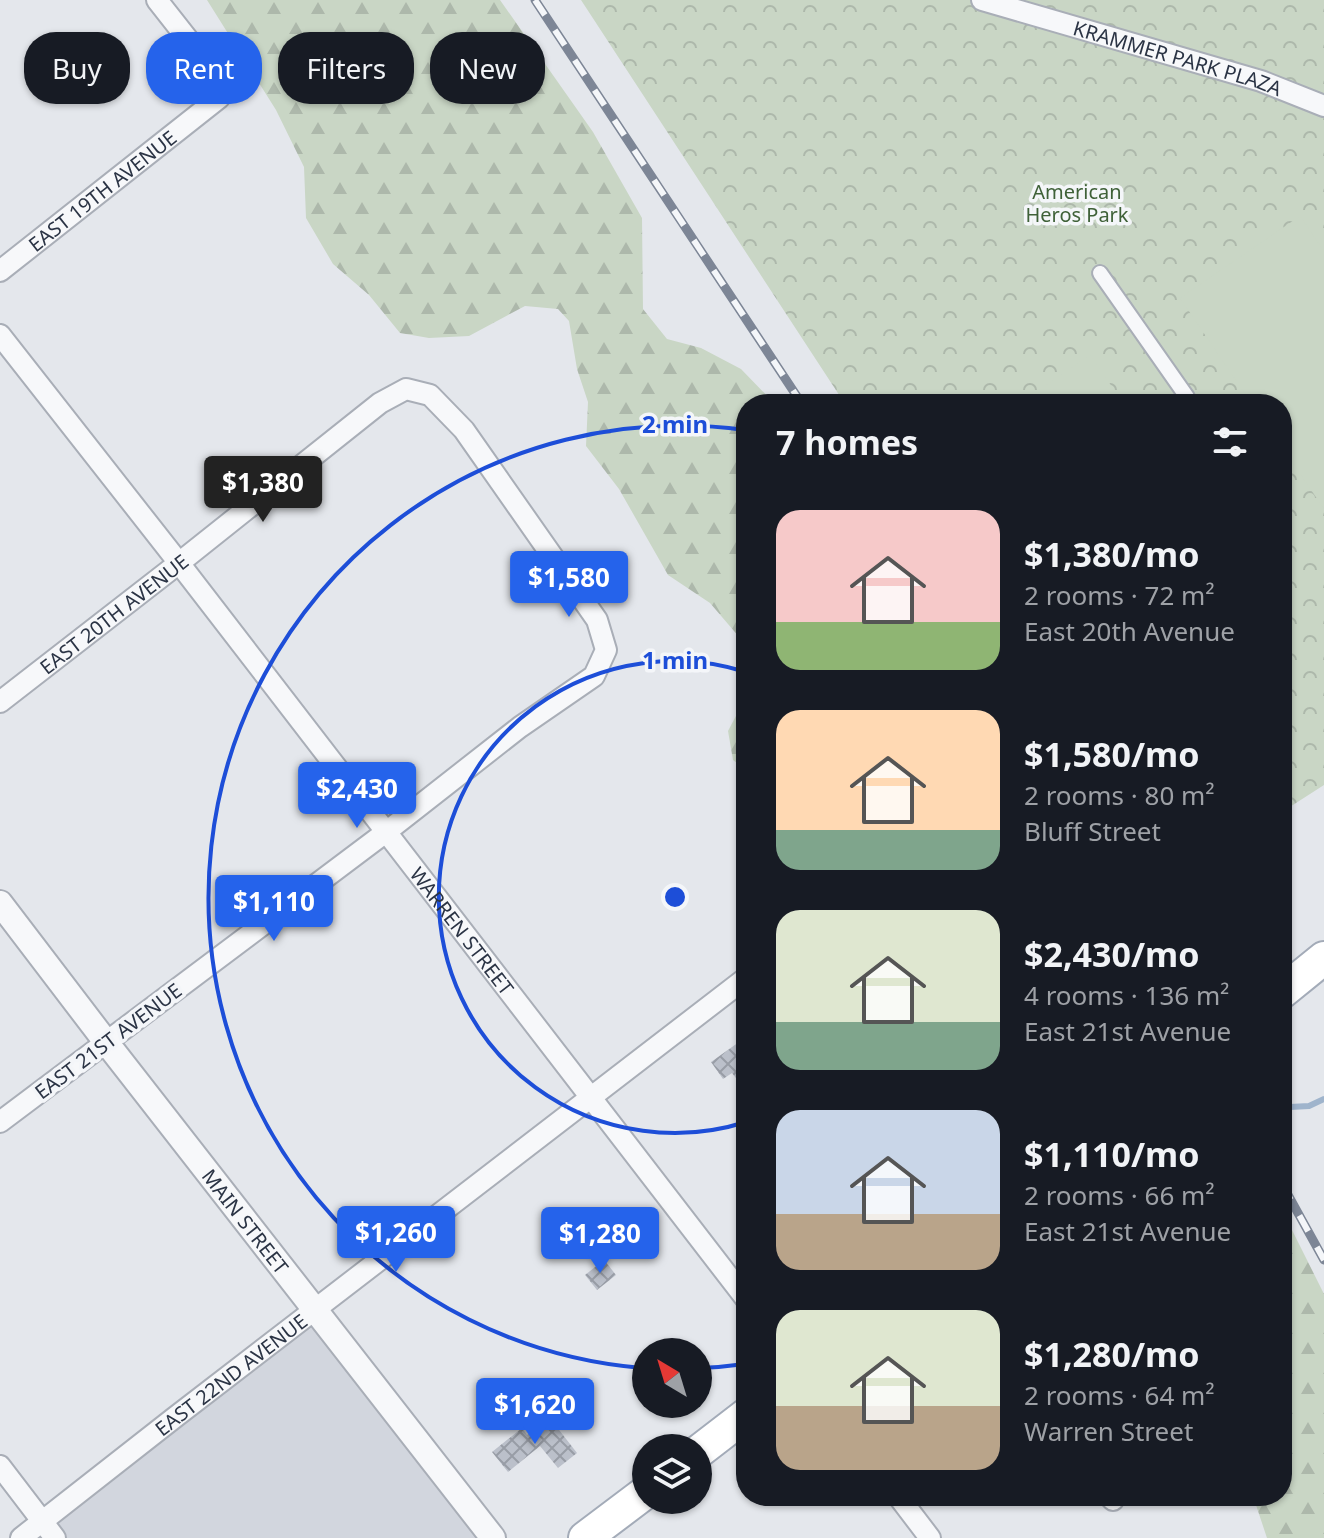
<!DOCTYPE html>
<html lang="en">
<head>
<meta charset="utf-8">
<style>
  body { margin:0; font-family:"Noto Sans",sans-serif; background:#20242c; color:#f1f3f6; height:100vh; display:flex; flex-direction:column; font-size:30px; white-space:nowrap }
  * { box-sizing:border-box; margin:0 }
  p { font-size:26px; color:#9ea1a6 }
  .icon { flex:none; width:44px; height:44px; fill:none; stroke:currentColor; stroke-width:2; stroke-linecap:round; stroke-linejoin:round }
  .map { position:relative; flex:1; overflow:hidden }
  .drawer { position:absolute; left:736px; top:394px; width:556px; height:1112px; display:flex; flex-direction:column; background:#171b24; border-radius:32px; box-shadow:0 2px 6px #0004 }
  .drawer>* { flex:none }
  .hud { position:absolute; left:24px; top:32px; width:592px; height:72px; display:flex; gap:16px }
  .needle { width:52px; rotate:322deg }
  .tools { position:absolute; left:632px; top:1338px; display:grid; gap:16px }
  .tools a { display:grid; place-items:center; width:80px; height:80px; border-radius:50%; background:#171b24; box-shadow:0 2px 6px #0004; font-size:40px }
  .price { position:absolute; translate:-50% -68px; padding:0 18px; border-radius:8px; background:#2563eb; color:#fff; font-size:26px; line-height:52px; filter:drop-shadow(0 2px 4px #0008) }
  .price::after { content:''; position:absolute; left:50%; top:48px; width:24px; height:18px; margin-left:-12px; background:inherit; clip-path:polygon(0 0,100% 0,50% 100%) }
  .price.active { background:#222; color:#fff }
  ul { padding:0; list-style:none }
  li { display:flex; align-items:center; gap:24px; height:200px; padding:0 40px }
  li span { display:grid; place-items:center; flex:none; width:224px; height:160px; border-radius:24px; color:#555 }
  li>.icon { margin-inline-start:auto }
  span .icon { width:96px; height:96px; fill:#fffc; stroke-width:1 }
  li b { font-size:34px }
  h2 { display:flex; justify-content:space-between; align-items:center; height:96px; padding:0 40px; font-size:34px }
  .tag { padding:0 28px; border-radius:32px; background:#171b24; box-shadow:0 2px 6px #0004; font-size:28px; line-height:72px }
  .tag.active { background:#2563eb; color:#fff }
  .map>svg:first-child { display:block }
</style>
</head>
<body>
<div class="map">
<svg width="1324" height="1538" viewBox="0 0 1324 1538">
  <defs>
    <pattern id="forest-firs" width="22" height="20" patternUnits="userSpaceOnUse" patternTransform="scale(2)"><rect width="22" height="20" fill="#c9d6c5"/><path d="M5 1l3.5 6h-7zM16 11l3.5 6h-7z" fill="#adb8ab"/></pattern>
    <pattern id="park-crowns" width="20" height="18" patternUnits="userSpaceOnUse" patternTransform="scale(2)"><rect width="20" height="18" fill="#c9d6c5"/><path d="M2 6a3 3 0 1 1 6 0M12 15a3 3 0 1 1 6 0" fill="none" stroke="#adb8ab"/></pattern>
    <pattern id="building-cross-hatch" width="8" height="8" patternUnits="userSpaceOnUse" patternTransform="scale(2)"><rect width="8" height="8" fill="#bbc0ca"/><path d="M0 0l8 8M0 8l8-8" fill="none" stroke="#989da6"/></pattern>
  </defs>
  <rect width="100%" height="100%" fill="#e4e7ec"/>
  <path fill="#d2d6de" d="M 315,1309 L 493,1538 L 21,1538 Z"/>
  <g fill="url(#forest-firs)">
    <path d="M 207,0 L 500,0 L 593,132 L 642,218 L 643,309 L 667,339 L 701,348 L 741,369 L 775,404 L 746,404 L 746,645 L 710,603 L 668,575 L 619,489 L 586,446 L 588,402 L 577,369 L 569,321 L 558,309 L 525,306 L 469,336 L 429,338 L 400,333 L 369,295 L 333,264 L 306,218 L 304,167 L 276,110 Z"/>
    <path d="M 746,697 L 746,770 L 733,760 L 728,731 Z"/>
    <path d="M 1282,1216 L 1289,1224 L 1324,1294 L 1324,1538 L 1267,1538 L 1253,1496 L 1282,1496 Z"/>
  </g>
  <path fill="url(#park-crowns)" d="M 581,0 L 1324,0 L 1324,785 L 1282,812 L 1282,404 L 845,404 Z"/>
  <g fill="#c9d6c5">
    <path d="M 1300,216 L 1324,251 L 1324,509 L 1282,447 L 1282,404 L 1252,404 L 1180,298 Z"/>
    <path d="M 1090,355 L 1124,404 L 1018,404 Z"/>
  </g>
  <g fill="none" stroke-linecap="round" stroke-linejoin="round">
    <path stroke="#9fb4cc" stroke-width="6" d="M 1290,1107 L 1309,1106 L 1324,1099"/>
  </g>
  <g fill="url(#building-cross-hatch)">
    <path d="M 746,1037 L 746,1091 L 732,1073 L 723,1079 L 711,1062 Z"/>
    <path d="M 615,1213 L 630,1232 L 605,1253 L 590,1234 Z"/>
    <path d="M 604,1260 L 616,1275 L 597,1290 L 585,1275 Z"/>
    <path d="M 549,1417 L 577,1453 L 558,1468 L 540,1446 L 508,1472 L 492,1452 L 522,1428 L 527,1435 Z"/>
  </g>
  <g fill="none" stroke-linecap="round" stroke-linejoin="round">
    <g stroke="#a9aeb7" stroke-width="18">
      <path id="pedestrian" d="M 1100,273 L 1187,397"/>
    </g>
    <g stroke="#a9aeb7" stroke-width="24">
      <g id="minor">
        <path id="s1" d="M 982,0 L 1261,81 L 1324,106"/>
        <path id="s2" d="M 0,271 L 219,98 L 212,70 L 157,0"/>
        <path id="s3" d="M 0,335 L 179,563 L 746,1299"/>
        <path id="s4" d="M 0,702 L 179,563 L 380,403 L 406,389 L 430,395 L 464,430 L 597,620 L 606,650 L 594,676 L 520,727 L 386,832 L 0,1122"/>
        <path d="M 0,1466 L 55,1538"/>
        <path d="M 898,1496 L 930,1538"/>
        <path d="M 1109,1496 L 1113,1500"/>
        <path id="s5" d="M 21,1538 L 174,1418 L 746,978"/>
      </g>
    </g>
    <g stroke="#a9aeb7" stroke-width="28">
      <g id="tertiary">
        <path id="s6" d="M 0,903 L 106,1042 L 493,1538"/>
      </g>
    </g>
    <g stroke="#a3abb8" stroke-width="36">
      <g id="primary">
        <path d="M 1282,992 L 1324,958"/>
        <path d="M 698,1452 L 746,1415"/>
        <path d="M 585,1538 L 646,1492"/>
      </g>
    </g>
    <use href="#pedestrian" stroke="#f7f8fa" stroke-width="14"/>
    <use href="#minor" stroke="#f7f8fa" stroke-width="20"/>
    <use href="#tertiary" stroke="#f7f8fa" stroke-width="24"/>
    <use href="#primary" stroke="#fff" stroke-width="32"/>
    <g stroke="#7d8696" stroke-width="9">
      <g id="rail">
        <path d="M 535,0 L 802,404"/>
        <path d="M 1282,1184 L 1324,1260"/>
      </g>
    </g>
    <use href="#rail" stroke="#f4f6f9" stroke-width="6" stroke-dasharray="18" stroke-linecap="butt"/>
  </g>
  <g fill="none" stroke="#1d4ed8" stroke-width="4">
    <path d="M746 1122A236 236 0 1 1 746 672"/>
    <path d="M745 1364A472 472 0 0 1 700 1368M642 1368A472 472 0 1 1 745 430"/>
  </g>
  <g text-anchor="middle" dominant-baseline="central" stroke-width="7" stroke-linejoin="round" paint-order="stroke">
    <g font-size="20" fill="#2b3445" stroke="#f4f6f9">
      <text stroke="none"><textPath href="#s1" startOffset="204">KRAMMER PARK PLAZA</textPath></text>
      <text stroke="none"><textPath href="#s2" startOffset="130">EAST 19TH AVENUE</textPath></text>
      <text stroke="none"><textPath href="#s4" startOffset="144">EAST 20TH AVENUE</textPath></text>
      <text stroke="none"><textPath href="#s3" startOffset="754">WARREN STREET</textPath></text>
      <text transform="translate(108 1041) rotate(-37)">EAST 21ST AVENUE</text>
      <text stroke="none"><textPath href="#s6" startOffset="402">MAIN STREET</textPath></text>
      <text stroke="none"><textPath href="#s5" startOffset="266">EAST 22ND AVENUE</textPath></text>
    </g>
    <g font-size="20" fill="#3f6138" stroke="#f4f6f9">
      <text x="1077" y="191">American<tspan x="1077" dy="23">Heros Park</tspan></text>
    </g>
  </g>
  <circle cx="675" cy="897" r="12" fill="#1d4ed8" stroke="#f4f6f9" stroke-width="4"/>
  <g font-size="24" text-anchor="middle" font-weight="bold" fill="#1d4ed8" stroke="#f4f6f9" stroke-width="7" stroke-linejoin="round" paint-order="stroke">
    <text x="675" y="433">2 min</text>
    <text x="675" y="669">1 min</text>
  </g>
</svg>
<div class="tools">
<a><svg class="needle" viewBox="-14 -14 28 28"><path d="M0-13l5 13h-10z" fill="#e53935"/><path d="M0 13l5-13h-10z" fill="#9ea1a6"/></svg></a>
<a><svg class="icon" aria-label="layers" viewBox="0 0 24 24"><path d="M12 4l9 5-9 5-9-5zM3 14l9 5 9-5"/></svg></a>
</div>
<b class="price active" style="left:263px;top:524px">$1,380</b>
<b class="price" style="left:569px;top:619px">$1,580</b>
<b class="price" style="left:357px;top:830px">$2,430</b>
<b class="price" style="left:274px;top:943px">$1,110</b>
<b class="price" style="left:396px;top:1274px">$1,260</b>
<b class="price" style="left:600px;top:1275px">$1,280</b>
<b class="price" style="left:535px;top:1446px">$1,620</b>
<div class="hud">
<a class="tag">Buy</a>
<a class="tag active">Rent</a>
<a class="tag">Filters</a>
<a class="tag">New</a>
</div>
<section class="drawer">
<h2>7 homes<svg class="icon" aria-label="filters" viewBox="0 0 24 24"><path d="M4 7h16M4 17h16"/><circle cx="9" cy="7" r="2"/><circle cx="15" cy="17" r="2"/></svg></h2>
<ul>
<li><span style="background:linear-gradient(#f6c9c9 70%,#8fb573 0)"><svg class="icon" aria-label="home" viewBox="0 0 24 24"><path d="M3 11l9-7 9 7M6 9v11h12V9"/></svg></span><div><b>$1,380/mo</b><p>2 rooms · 72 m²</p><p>East 20th Avenue</p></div></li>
<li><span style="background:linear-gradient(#ffd9b3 75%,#7fa58c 0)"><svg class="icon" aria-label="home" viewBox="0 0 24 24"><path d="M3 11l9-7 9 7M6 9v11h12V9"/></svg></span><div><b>$1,580/mo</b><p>2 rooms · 80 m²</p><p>Bluff Street</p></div></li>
<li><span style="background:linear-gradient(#dfe7d0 70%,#7fa58c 0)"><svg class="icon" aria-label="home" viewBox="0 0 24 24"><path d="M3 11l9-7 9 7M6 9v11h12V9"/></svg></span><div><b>$2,430/mo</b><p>4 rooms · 136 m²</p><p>East 21st Avenue</p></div></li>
<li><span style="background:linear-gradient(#c9d6e8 65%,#b9a48a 0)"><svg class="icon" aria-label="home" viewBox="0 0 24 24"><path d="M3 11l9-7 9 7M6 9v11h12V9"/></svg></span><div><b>$1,110/mo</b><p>2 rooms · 66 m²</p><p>East 21st Avenue</p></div></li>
<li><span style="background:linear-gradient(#dfe7d0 60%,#b9a48a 0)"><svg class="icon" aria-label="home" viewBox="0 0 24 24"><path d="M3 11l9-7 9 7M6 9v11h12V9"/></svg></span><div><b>$1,280/mo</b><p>2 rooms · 64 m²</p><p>Warren Street</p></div></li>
</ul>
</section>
</div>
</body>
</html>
